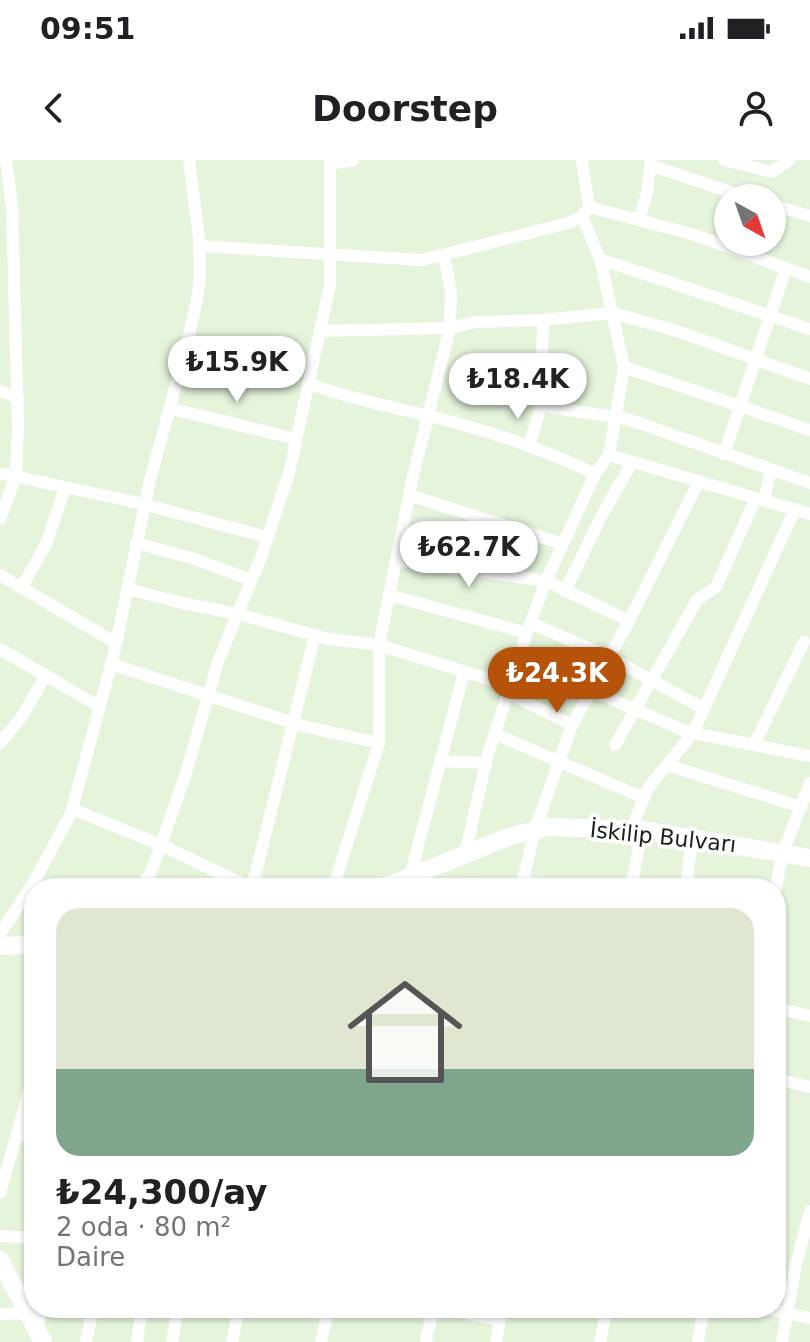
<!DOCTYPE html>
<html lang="tr">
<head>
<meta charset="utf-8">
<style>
  body { margin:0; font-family:"DejaVu Sans",sans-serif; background:#f6f6f6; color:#202124; height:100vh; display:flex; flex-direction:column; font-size:30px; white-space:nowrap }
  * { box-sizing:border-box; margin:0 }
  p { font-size:26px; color:#757577 }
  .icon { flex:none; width:44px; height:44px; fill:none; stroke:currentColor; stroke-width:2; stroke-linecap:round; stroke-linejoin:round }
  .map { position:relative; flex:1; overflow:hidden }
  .details { position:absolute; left:24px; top:718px; width:762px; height:440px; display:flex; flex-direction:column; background:#fff; border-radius:32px; box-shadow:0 2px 6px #0004 }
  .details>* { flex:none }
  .needle { width:52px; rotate:140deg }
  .controls { position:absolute; left:714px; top:24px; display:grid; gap:16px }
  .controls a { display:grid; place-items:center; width:72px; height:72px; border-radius:50%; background:#fff; box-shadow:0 2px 6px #0004; font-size:40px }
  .price { position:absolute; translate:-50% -68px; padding:0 18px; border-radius:28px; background:#fff; color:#222; font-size:26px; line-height:52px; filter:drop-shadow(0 2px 4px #0008) }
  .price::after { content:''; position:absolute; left:50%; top:48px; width:24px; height:18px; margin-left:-12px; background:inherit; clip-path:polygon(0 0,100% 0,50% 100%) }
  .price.selected { background:#b45309; color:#fff }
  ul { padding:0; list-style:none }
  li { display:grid; align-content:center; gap:16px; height:424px; padding:0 32px }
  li+li { border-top:2px solid #e0e0e0 }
  li span { display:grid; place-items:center; height:248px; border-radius:24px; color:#555 }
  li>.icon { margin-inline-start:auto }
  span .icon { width:144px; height:144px; fill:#fffc; stroke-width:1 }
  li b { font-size:34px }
  .status { display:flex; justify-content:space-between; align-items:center; height:56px; padding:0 40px; background:#fff; direction:ltr }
  .status svg { height:22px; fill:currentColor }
  header { display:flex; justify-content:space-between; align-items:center; height:104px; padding:0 32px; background:#fff; font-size:36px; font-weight:600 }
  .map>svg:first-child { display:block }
</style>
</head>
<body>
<div class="status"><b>09:51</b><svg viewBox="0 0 49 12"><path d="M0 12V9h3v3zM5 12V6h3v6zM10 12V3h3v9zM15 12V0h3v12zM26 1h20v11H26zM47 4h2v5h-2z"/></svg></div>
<header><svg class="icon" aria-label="back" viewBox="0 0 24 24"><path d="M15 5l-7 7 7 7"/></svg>Doorstep<svg class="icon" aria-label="person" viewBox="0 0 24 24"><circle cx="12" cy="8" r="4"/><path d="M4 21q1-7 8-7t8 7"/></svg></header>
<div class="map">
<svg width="810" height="1182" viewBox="0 0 810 1182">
  <rect width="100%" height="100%" fill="#e5f4db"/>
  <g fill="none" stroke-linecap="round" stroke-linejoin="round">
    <g stroke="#fff" stroke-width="12">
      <path d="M 582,0 L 589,47"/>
      <path d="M 724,0 L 772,12 L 790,0"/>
      <path d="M 650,5 L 748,38"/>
      <path d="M 772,45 L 810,56"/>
      <path d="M 582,56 L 600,99 L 624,207 L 609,295"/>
      <path d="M 639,60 L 647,33 L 651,0"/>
      <path d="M 199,86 L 422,100 L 569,63 L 582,56 L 589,47 L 692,74 L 810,117"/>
      <path d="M 600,99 L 810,169"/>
      <path d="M 320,171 L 450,168 L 475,162 L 543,160 L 613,153 L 680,172 L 810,219"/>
      <path d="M 624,207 L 810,270"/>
      <path d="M 308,223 C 357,242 407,249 456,263 C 504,276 551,292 595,314 L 609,295 L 810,354"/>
      <path d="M 0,231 L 18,237"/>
      <path d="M 541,246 L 627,259 L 810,323"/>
      <path d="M 169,248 L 296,279"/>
      <path d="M 529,286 L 541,246 L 543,160"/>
      <path d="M 724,294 L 786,108"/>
      <path d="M 0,313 L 139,343 L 267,377"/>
      <path d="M 409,335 L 563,384"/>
      <path d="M 764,341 L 771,310"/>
      <path d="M 0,359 L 16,316 L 18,267 L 12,46 L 6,0"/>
      <path d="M 136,383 L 195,399 L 251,420"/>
      <path d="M 396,400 L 546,421 L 595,314"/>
      <path d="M 0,415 L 116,483"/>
      <path d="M 22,427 L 46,384 L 65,328"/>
      <path d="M 127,429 L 182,443 L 238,454 L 328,479 L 379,485 L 508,525 L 546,421 L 629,461 L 699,321"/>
      <path d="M 565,431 L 602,355 L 632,302"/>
      <path d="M 389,435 L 527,473"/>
      <path d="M 531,463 L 609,497 L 704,549"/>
      <path d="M 0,489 L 100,547"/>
      <path d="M 518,499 L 688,572 L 810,596"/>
      <path d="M 111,504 L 303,566 L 379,583 L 379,485 L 413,316 L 450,168 L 451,132 L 444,95"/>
      <path d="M 508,533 L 572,565"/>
      <path d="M 495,574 L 644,638"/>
      <path d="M 0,583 L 23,555 L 46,515"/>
      <path d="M 615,585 L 697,440 L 716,427 L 756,338"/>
      <path d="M 754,585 L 804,482"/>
      <path d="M 440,601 L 486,603"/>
      <path d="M 667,605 L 801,647"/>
      <path d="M 72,649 L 161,685 L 251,728"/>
      <path d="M 631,670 L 648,628 L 693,573 L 795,349"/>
      <path d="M 465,694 L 488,594 L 508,533 L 508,525"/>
      <path d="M 522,722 L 574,728"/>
      <path d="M 141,728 L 150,714 L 161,685 L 186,613 L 218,502 L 261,397 L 289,313 L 330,125 L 330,4 L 353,0"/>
      <path d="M 252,728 L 315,475"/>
      <path d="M 333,728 L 379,583"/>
      <path d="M 407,728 L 464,512"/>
      <path d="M 521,728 L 535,670 L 572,565 L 629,461"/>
      <path d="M 631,728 L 642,670"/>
      <path d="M 686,728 L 692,678"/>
      <path d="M 776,728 L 783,692 L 810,623"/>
      <path d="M 0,774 L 35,720 L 71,653 L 114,494 L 150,320 L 187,184 L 197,139 L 200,116 L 199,78 L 189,0"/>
      <path d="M 776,848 L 810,856"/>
      <path d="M 776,919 L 810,927"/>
      <path d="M 17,974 L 34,978"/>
      <path d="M 0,1033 L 34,914"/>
      <path d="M 0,1076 L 34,1078"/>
      <path d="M 296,1148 L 327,1155"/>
      <path d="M 440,1148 L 500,1160"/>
      <path d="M 765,1148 L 810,1158"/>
      <path d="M 0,1154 L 28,1153"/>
      <path d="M 37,1171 L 42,1148"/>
      <path d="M 86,1182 L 93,1148"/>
      <path d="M 137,1182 L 142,1148"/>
      <path d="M 172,1182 L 178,1148"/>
      <path d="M 232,1182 L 239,1148"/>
      <path d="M 321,1182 L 329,1148"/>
      <path d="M 426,1182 L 433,1148"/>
      <path d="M 496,1182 L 502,1148"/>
      <path d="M 600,1182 L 607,1148"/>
      <path d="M 698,1182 L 704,1148"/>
      <path d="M 782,1182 L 796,1105 L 810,1051"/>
    </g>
    <g stroke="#fff" stroke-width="18">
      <path d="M 382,728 L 508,677 L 548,667 L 642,670 L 810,698"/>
      <path d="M 0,786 L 34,785"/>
      <path d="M 0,1100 L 43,1182"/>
    </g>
  </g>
  <g text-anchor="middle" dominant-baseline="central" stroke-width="8" stroke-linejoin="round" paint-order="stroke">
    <g font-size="22" fill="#191f16" stroke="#fff">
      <text transform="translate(663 677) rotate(6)">İskilip Bulvarı</text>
    </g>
  </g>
</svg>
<div class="controls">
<a><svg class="needle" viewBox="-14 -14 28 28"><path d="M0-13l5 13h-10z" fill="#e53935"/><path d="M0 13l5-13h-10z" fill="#757577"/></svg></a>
</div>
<b class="price" style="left:237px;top:244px">₺15.9K</b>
<b class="price" style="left:518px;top:261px">₺18.4K</b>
<b class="price" style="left:469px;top:429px">₺62.7K</b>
<b class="price selected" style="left:557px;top:555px">₺24.3K</b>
<section class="details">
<ul>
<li><span style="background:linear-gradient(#dfe7d0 65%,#7fa58c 0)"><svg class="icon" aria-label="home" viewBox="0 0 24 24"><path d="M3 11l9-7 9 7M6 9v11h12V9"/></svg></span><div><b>₺24,300/ay</b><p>2 oda · 80 m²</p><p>Daire</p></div></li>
</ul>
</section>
</div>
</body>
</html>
